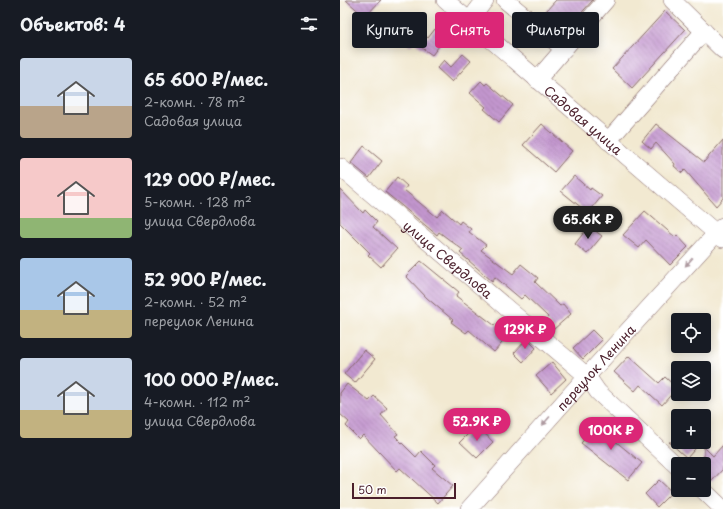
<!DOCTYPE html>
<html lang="ru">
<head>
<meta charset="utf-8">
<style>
  body { margin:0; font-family:"Playpen Sans",sans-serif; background:#20242c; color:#f1f3f6; height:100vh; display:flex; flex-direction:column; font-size:15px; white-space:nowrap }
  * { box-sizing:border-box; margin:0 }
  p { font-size:13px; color:#9ea1a6 }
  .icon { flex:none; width:22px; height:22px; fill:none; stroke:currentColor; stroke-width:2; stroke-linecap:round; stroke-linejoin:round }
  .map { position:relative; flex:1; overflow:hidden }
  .panel { display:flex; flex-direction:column; background:#171b24; width:340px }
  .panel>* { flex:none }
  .guide { position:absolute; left:12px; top:12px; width:311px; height:36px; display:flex; gap:8px }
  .controls { position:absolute; left:331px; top:313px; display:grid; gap:8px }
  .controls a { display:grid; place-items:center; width:40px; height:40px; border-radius:4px; background:#171b24; box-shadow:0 2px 10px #0003; font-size:20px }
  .scale { position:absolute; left:12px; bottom:10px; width:104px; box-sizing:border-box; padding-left:4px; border:2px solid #4a1f2b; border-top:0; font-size:11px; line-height:14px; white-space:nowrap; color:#4a1f2b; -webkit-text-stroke:3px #fff; paint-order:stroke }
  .price { position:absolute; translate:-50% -34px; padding:0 9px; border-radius:14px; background:#db2777; color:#fff; font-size:13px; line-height:26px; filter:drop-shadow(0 1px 2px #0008) }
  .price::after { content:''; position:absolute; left:50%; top:24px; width:12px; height:9px; margin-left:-6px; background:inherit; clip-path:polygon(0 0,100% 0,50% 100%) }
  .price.on { background:#222; color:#fff }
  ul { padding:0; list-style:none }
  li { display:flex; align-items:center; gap:12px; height:100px; padding:0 20px }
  li span { display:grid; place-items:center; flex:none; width:112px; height:80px; border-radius:4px; color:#555 }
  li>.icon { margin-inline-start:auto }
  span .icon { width:48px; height:48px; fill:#fffc; stroke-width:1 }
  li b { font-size:17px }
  h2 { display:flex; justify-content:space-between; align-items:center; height:48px; padding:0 20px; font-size:17px }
  .tag { padding:0 14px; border-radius:4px; background:#171b24; box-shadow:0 2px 10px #0003; font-size:14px; line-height:36px }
  .tag.on { background:#db2777; color:#fff }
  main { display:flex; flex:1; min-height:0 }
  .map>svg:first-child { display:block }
</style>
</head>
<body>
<main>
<section class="panel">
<h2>Объектов: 4<svg class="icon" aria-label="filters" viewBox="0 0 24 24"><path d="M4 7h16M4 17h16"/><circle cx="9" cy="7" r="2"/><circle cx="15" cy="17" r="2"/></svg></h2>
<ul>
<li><span style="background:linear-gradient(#c9d6e8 60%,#b9a48a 0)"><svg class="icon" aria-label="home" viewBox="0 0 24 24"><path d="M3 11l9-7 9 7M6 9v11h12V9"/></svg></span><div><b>65 600 ₽/мес.</b><p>2-комн. · 78 m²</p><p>Садовая улица</p></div></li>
<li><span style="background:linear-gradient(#f6c9c9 75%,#8fb573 0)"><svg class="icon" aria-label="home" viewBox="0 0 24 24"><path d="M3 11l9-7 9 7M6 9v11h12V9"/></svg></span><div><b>129 000 ₽/мес.</b><p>5-комн. · 128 m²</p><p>улица Свердлова</p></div></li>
<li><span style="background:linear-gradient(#a9c7e8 65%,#c2b280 0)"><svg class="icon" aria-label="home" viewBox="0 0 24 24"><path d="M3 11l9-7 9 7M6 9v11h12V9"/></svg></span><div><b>52 900 ₽/мес.</b><p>2-комн. · 52 m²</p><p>переулок Ленина</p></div></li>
<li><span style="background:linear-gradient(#c9d6e8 65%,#c2b280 0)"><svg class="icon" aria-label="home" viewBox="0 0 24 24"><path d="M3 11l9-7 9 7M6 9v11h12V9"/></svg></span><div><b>100 000 ₽/мес.</b><p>4-комн. · 112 m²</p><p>улица Свердлова</p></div></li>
</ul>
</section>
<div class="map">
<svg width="383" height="509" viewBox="0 0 383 509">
  <defs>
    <pattern id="building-back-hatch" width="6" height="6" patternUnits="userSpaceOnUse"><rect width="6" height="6" fill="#c396cf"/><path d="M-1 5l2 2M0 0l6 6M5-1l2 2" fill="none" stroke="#a07aa8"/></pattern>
  </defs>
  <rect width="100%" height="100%" fill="#fff"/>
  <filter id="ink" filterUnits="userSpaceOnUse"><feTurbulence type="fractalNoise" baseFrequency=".025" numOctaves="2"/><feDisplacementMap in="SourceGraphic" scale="8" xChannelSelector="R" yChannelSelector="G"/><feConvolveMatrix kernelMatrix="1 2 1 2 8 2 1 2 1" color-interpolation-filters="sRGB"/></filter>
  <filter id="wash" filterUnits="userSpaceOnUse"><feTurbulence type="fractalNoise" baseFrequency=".012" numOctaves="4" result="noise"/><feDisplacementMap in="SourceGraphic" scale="16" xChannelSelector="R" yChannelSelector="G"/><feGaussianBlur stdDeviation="0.9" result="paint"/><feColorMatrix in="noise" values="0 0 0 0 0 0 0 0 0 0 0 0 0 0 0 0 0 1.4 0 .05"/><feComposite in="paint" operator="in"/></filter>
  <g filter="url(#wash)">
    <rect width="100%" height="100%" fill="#f2e9d1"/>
    <g id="blocks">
      <g fill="url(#building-back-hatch)">
        <path d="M 6,0 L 41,0 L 25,17 Z"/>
        <path d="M 216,0 L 253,0 L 227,29 L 206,11 Z"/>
        <path d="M 325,11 L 345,30 L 292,88 L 272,69 Z"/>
        <path d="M 52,18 L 61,24 L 65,19 L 88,38 L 95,29 L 106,37 L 92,55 L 74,42 L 70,46 L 62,38 L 59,41 L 44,30 Z"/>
        <path d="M 123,54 L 131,61 L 112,82 L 97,68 L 104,60 L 111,67 Z"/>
        <path d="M 141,81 L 145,85 L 147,83 L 173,105 L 159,122 L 144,109 L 146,107 L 130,93 Z"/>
        <path d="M 202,124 L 232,151 L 214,172 L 183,145 Z"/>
        <path d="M 316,124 L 364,162 L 383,140 L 383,198 L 376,206 L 345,170 L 342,173 L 334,166 L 335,164 L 316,143 L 311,149 L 302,141 Z"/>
        <path d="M 24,146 L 42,161 L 29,178 L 11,163 Z"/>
        <path d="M 234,176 L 250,190 L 251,188 L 262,196 L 248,213 L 221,191 Z"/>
        <path d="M 57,177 L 67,186 L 64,190 L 97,217 L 103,210 L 119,224 L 121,221 L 131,229 L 129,232 L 146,245 L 141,250 L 173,274 L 181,264 L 198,278 L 195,282 L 220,306 L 223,304 L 231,314 L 214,329 L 206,320 L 208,317 L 185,295 L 181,299 L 155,277 L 152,281 L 120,253 L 123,250 L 99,232 L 97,235 L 45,192 Z"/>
        <path d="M 0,189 L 23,213 L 25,210 L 37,222 L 33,227 L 57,249 L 41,267 L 28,255 L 30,253 L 0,223 Z"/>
        <path d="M 305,211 L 335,237 L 337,235 L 348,247 L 330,265 L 306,240 L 299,248 L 283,235 Z"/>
        <path d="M 249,226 L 262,236 L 247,254 L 235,244 Z"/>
        <path d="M 81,261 L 119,292 L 116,296 L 154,325 L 156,324 L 169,335 L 154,352 L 129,330 L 126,333 L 111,322 L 113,320 L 87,298 L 66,276 Z"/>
        <path d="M 252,330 L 262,340 L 243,359 L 233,348 Z"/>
        <path d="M 187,339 L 196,348 L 183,362 L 174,353 Z"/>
        <path d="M 24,350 L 35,359 L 15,383 L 4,374 Z"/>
        <path d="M 289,356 L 319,383 L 325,377 L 337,388 L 322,405 L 300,385 L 295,391 L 274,372 Z"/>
        <path d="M 212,362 L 226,379 L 211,393 L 196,376 Z"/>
        <path d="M 7,384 L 29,401 L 34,396 L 47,408 L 41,415 L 58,434 L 55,436 L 76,457 L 81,451 L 95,465 L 92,468 L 113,486 L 98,503 L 60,468 L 57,471 L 23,435 L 19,439 L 6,426 L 9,422 L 0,414 L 0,393 Z"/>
        <path d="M 260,422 L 276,437 L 274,440 L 302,463 L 288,480 L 241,443 Z"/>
        <path d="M 137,425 L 153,442 L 137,458 L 120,442 Z"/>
        <path d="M 329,442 L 361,442 L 347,458 Z"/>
        <path d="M 383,445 L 383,469 L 371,482 L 364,475 L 364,447 L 373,456 Z"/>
        <path d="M 319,480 L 332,492 L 317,507 L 305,494 Z"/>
      </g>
    </g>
  </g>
  <g filter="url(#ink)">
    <use href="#blocks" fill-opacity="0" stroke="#856665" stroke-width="1"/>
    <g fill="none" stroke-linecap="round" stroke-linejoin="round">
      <g stroke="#856665" stroke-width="18">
        <g id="minor">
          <path id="s1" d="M 105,0 L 383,239"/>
          <path d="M 165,0 L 224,49"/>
          <path d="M 332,0 L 383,50"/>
          <path d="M 129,21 L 145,0"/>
          <path d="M 197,80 L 266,0"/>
          <path d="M 268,141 L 364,31"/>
          <path id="s2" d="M 0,167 L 247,376 L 258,392 L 338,467"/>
          <path d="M 363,490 L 383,509"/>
          <path id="s3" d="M 129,509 L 247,376 L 383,226"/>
        </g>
      </g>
      <use href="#minor" stroke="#fff" stroke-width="17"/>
    </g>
    <defs><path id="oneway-solid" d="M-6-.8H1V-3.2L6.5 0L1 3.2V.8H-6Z"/></defs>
    <g fill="#ae9aa0">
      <use href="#oneway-solid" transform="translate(349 262) rotate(132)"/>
      <use href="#oneway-solid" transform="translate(206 421) rotate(131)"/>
    </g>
  </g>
  <g text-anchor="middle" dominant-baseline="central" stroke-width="3.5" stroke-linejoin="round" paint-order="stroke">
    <g font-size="13" fill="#4a1f2b" stroke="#fff">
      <text stroke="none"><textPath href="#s1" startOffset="183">Садовая улица</textPath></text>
      <text stroke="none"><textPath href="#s2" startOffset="142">улица Свердлова</textPath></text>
      <text stroke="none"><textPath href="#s3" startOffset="190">переулок Ленина</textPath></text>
    </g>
  </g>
</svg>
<div class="controls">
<a><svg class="icon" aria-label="locate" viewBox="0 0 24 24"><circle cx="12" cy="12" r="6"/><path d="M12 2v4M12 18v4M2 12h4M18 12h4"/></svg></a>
<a><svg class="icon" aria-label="layers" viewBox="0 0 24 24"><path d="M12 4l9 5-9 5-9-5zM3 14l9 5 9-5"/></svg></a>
<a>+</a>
<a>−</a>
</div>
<div class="scale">50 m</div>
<b class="price on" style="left:248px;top:240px">65.6K ₽</b>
<b class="price" style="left:185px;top:350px">129K ₽</b>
<b class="price" style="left:137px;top:442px">52.9K ₽</b>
<b class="price" style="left:271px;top:451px">100K ₽</b>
<div class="guide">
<a class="tag">Купить</a>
<a class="tag on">Снять</a>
<a class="tag">Фильтры</a>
</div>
</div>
</main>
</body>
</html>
